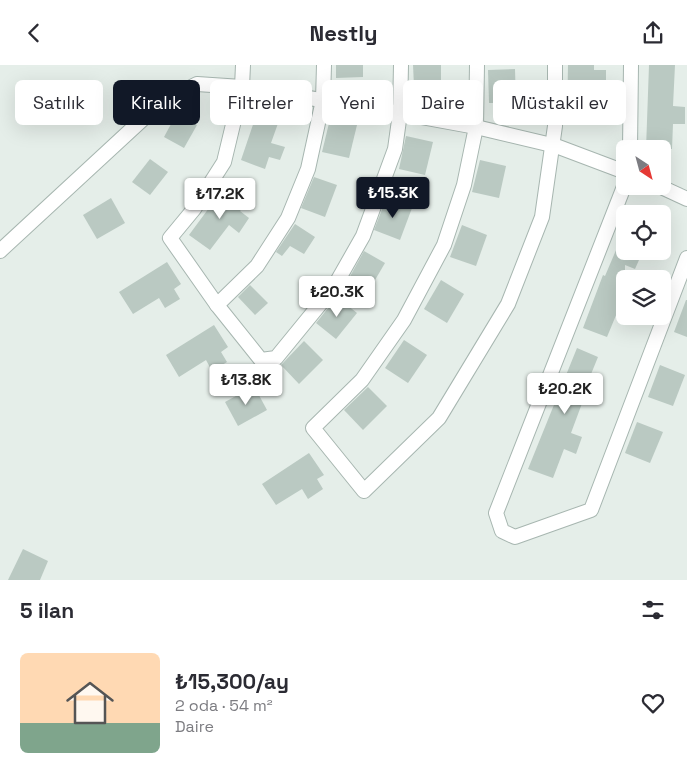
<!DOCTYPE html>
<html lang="tr">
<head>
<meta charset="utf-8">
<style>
  body { margin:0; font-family:"Space Grotesk",sans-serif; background:#f2f2f3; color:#2b2b33; height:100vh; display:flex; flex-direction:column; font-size:19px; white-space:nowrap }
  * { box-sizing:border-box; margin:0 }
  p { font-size:16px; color:#7c7c81 }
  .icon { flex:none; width:28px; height:28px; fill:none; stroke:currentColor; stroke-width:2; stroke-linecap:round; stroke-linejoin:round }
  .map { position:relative; height:515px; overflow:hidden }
  .sheet { display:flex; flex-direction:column; background:#fff; flex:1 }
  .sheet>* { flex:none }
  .hud { position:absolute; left:15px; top:15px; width:658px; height:45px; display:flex; gap:10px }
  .needle { width:32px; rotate:144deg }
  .tools { position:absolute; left:616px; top:75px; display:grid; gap:10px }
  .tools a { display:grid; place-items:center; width:55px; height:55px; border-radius:8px; background:#fff; box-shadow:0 5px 20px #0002; font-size:25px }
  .price { position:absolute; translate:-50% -42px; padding:0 11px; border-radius:5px; background:#fff; color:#222; font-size:16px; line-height:32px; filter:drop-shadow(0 1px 2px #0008) }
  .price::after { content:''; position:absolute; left:50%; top:30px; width:15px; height:11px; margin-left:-8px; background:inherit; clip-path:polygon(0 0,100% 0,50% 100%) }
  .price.selected { background:#111827; color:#fff }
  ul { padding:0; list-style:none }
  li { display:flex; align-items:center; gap:15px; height:125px; padding:0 20px }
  li span { display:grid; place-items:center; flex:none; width:140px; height:100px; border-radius:8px; color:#555 }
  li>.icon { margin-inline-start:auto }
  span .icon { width:60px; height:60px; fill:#fffc; stroke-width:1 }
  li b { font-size:21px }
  h2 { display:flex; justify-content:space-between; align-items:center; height:60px; padding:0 20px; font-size:21px }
  .tag { padding:0 18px; border-radius:8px; background:#fff; box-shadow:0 5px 20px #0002; font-size:18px; line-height:45px }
  .tag.selected { background:#111827; color:#fff }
  header { display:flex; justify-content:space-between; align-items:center; height:65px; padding:0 20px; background:#fff; font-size:22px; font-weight:700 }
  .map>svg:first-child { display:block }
</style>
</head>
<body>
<header><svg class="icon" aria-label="back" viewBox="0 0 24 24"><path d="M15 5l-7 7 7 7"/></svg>Nestly<svg class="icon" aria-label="share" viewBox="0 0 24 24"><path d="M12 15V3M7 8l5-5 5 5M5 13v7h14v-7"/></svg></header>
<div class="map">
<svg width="687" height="515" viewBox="0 0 687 515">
  <rect width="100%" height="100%" fill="#e5eee9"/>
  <g fill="#bac9c2">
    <path d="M 336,0 L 363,0 L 363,12 L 336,13 Z"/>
    <path d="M 413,0 L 441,0 L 441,21 L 414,21 Z"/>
    <path d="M 568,0 L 594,0 L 594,5 L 606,5 L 606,23 L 594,23 L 593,54 L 567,54 Z"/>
    <path d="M 649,0 L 675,0 L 673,41 L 685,42 L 685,59 L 673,59 L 672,84 L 646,84 Z"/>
    <path d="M 515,4 L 516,38 L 489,38 L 488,5 Z"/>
    <path d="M 259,42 L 281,50 L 271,78 L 285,82 L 280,95 L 269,92 L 265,104 L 241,95 Z"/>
    <path d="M 177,48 L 197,60 L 184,83 L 164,72 Z"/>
    <path d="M 330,54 L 357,60 L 349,93 L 322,87 Z"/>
    <path d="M 406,71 L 433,77 L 425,110 L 399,104 Z"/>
    <path d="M 150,94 L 168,107 L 150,130 L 132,117 Z"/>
    <path d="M 480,95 L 506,101 L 499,133 L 472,127 Z"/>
    <path d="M 314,112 L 337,120 L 325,152 L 301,143 Z"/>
    <path d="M 223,124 L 245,140 L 240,146 L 249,153 L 239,168 L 229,160 L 210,185 L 189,170 Z"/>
    <path d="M 111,133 L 125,158 L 97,174 L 83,150 Z"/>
    <path d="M 386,134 L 412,143 L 400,175 L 374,165 Z"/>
    <path d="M 295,159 L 315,172 L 304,189 L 290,181 L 282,191 L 276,187 Z"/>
    <path d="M 462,160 L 487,170 L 476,201 L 450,192 Z"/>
    <path d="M 625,164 L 625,186 L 643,186 L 635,204 L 625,200 L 625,245 L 619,243 L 607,272 L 583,263 L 603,210 L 605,211 Z"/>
    <path d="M 364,186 L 385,198 L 368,227 L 348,215 Z"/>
    <path d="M 167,197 L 181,219 L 174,224 L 180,234 L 165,243 L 159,233 L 133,249 L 119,227 Z"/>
    <path d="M 441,215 L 464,229 L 447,258 L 424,244 Z"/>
    <path d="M 250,220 L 268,238 L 255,250 L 238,232 Z"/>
    <path d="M 337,232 L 357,248 L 336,274 L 316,258 Z"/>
    <path d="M 686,235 L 687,235 L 687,272 L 674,267 Z"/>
    <path d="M 214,260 L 228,282 L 221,287 L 227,297 L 212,306 L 206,295 L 179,312 L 166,290 Z"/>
    <path d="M 404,275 L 427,290 L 408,318 L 385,303 Z"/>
    <path d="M 304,276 L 323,295 L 299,319 L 281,300 Z"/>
    <path d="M 577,283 L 598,292 L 587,319 L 600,325 L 595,337 L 584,333 L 571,368 L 582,372 L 576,389 L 564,384 L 553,413 L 528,404 Z"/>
    <path d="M 660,300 L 685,310 L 673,341 L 648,332 Z"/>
    <path d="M 254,321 L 267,345 L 238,361 L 225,337 Z"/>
    <path d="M 368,322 L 387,341 L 363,365 L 344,345 Z"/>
    <path d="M 637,357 L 663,367 L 650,398 L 625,388 Z"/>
    <path d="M 309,388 L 324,410 L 317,414 L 323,424 L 308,434 L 302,424 L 276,440 L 262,419 Z"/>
    <path d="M 23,484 L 48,496 L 40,515 L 8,515 Z"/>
  </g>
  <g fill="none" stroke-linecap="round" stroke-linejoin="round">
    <g stroke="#a7b6b0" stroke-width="16">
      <g id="minor">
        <path d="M 243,0 L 242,22 L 224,97 L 194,144 L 170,173 L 217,240 L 261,295 L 276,293 L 334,222 L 363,171 L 395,84 L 400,48 L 401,0"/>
        <path d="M 477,0 L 476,62 L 464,120 L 444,180 L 404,255 L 362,315 L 313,363 L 364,426 L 439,353 L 508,239 L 542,152 L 555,61 L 555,0"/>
        <path d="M 630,84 L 631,0"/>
        <path d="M 625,119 L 496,448 L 502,466 L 515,472 L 591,445 L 687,193"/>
        <path d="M 659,121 L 687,134"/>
        <path d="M 0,186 L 158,40 L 197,19 L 242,22 L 400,48 L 476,62 L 556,81 L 625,107"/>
        <path d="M 217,240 L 257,201 L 288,153 L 308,104 L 323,35 L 324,0"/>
      </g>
    </g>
    <use href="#minor" stroke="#fff" stroke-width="14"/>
  </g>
</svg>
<div class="tools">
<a><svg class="needle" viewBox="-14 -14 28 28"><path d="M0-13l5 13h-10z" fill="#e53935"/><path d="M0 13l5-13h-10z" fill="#7c7c81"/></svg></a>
<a><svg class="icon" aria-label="locate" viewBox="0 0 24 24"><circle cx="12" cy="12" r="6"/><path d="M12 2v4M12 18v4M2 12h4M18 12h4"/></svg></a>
<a><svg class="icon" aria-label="layers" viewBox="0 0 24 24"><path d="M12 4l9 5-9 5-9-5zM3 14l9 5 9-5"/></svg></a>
</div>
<b class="price selected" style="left:393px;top:154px">₺15.3K</b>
<b class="price" style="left:220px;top:155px">₺17.2K</b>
<b class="price" style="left:337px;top:253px">₺20.3K</b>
<b class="price" style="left:246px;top:341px">₺13.8K</b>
<b class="price" style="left:565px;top:350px">₺20.2K</b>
<div class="hud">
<a class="tag">Satılık</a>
<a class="tag selected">Kiralık</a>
<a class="tag">Filtreler</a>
<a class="tag">Yeni</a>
<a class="tag">Daire</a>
<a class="tag">Müstakil ev</a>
</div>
</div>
<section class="sheet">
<h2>5 ilan<svg class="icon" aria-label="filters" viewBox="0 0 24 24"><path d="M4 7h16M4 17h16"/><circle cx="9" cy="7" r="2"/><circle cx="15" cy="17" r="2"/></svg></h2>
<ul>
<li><span style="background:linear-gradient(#ffd9b3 70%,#7fa58c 0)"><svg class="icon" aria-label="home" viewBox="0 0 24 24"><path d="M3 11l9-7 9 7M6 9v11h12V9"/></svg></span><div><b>₺15,300/ay</b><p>2 oda · 54 m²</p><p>Daire</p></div><svg class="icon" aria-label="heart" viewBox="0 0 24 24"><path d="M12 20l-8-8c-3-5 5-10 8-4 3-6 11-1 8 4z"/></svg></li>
</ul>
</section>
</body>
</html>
